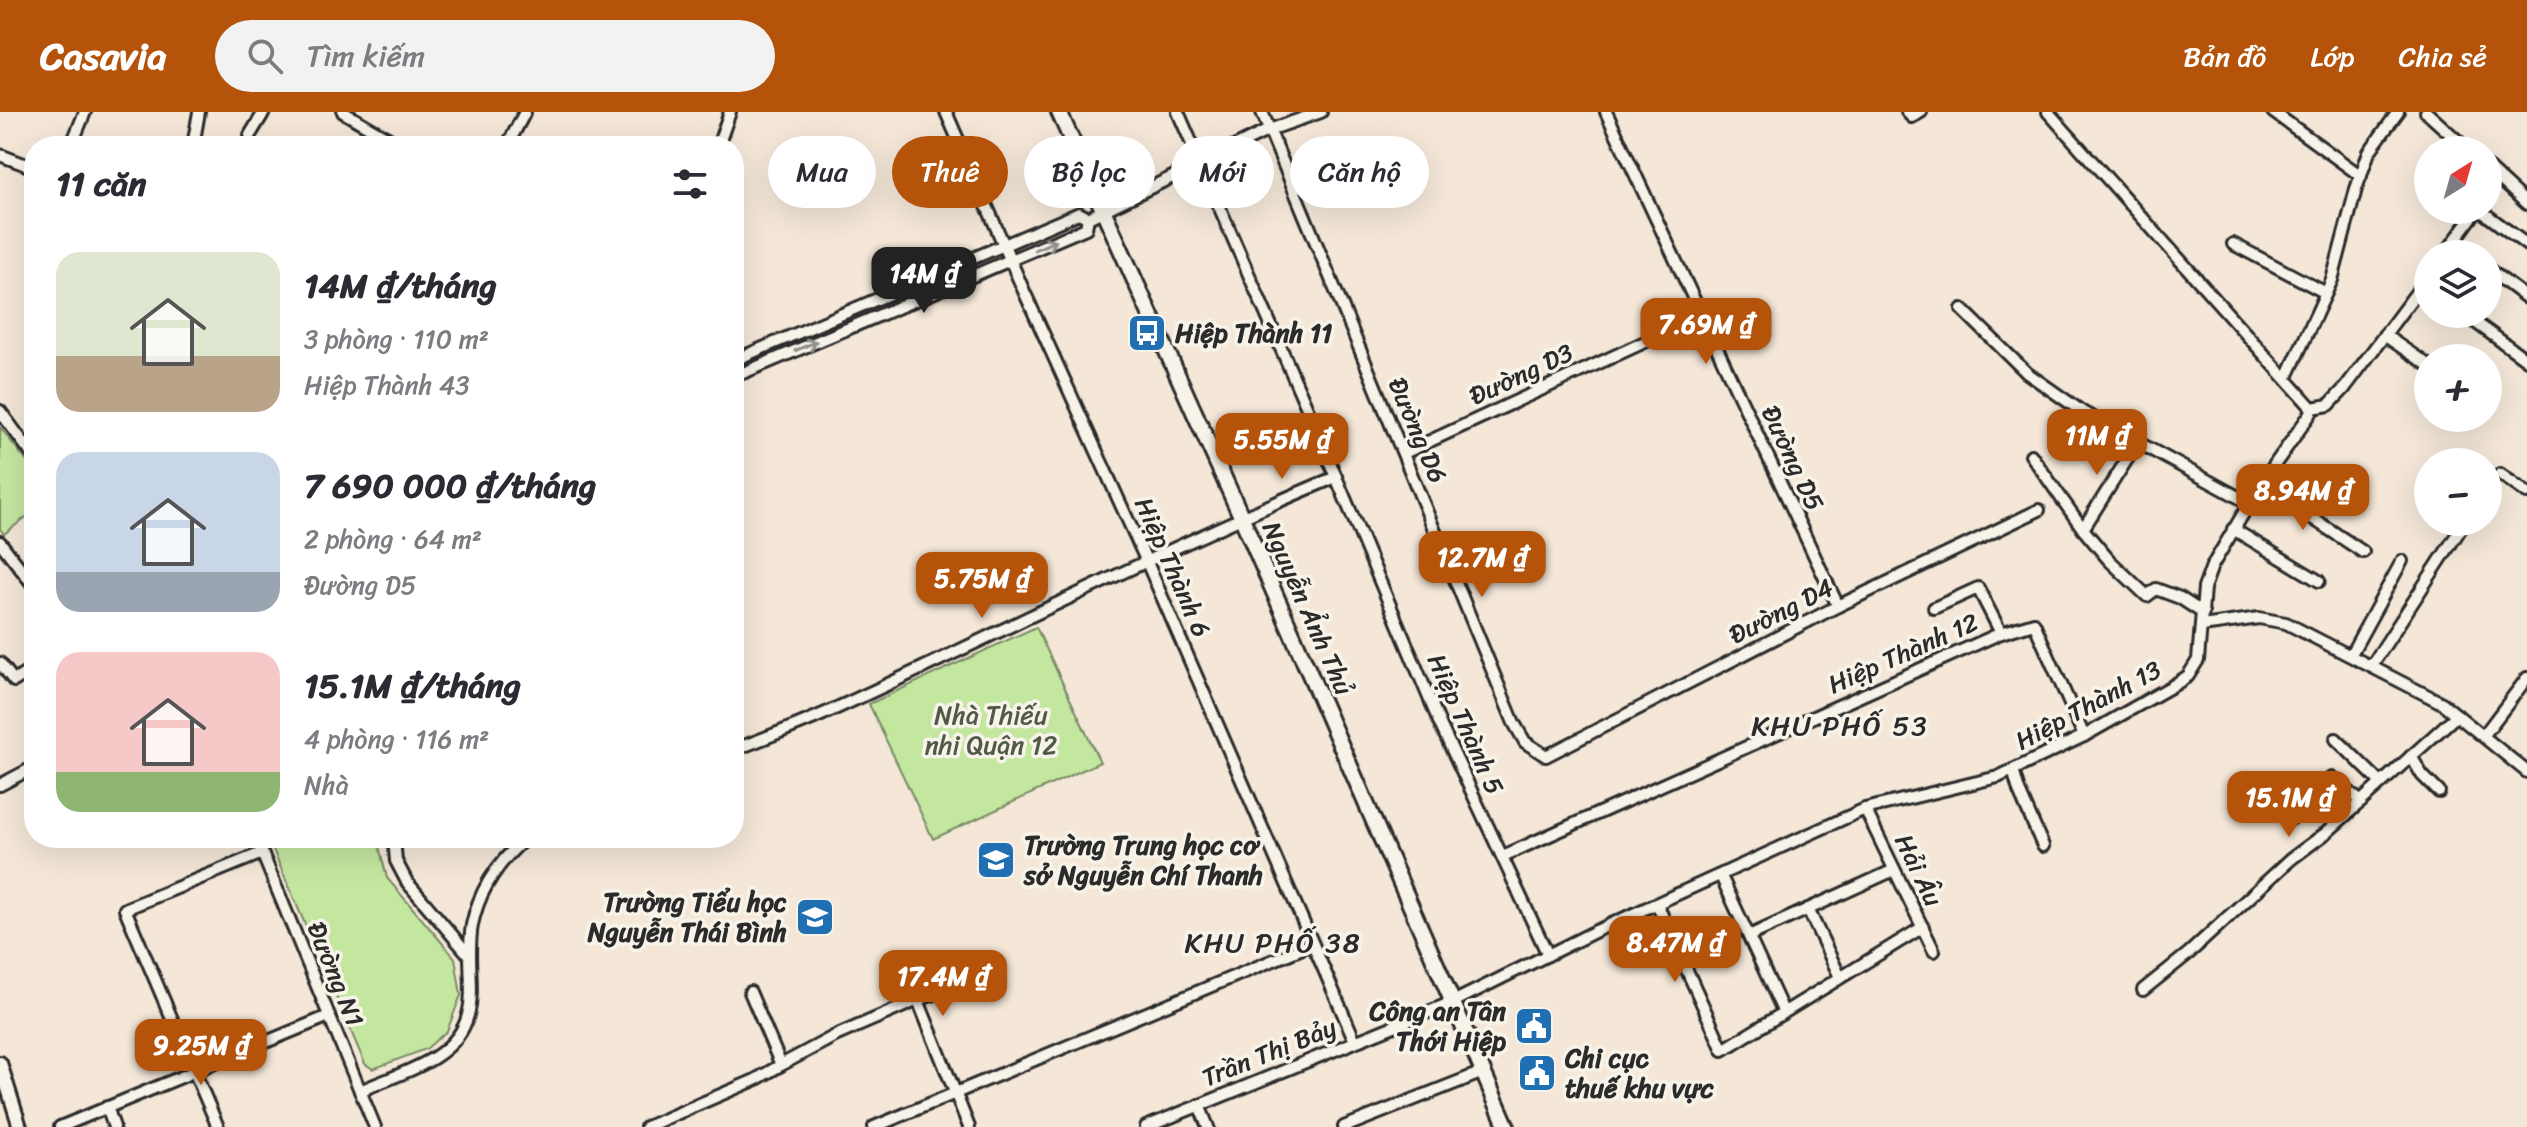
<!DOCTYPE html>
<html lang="vi">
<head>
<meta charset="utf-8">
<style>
  body { margin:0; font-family:Sriracha,sans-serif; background:#f2f2f3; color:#2b2b33; height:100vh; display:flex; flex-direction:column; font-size:30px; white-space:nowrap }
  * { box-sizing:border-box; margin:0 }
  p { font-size:26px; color:#7c7c81 }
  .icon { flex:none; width:44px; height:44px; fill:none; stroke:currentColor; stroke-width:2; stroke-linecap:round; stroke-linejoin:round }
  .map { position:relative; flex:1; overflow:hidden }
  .drawer { position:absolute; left:24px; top:24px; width:720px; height:712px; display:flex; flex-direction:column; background:#fff; border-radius:32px; box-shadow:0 8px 32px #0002 }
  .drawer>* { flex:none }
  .guide { position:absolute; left:768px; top:24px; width:760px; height:72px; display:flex; gap:16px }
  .needle { width:52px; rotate:37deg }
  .controls { position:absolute; left:2414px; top:24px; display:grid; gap:16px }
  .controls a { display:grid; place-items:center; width:88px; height:88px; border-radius:50%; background:#fff; box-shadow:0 8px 32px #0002; font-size:40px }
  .price { position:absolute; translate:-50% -68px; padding:0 18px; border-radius:16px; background:#b45309; color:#fff; font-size:26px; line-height:52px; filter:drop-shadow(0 2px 4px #0008) }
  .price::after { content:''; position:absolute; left:50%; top:48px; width:24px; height:18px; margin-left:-12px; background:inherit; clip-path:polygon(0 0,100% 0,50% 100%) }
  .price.on { background:#222; color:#fff }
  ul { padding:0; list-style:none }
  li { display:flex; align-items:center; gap:24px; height:200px; padding:0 32px }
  li span { display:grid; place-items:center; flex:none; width:224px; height:160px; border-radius:24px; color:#555 }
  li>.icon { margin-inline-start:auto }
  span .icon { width:96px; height:96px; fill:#fffc; stroke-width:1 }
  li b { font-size:34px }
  h2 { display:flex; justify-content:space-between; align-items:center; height:96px; padding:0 32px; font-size:34px }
  .chip { padding:0 28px; border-radius:36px; background:#fff; box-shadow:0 8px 32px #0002; font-size:28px; line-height:72px }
  .chip.on { background:#b45309; color:#fff }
  header { display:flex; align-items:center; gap:48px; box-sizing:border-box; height:112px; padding:0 40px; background:#b45309; color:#fff }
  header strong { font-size:38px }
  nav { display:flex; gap:44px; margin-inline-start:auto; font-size:28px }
  .search { width:560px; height:72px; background:#f2f2f3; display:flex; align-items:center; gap:20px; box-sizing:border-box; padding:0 28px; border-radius:44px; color:#7c7c81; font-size:30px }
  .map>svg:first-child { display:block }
</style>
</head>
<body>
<header>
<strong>Casavia</strong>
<div class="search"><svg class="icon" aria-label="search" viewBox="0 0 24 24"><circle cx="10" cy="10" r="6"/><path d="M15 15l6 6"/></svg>Tìm kiếm</div>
<nav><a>Bản đồ</a><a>Lớp</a><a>Chia sẻ</a></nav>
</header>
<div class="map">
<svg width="2527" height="1015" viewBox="0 0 2527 1015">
  <rect width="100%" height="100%" fill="#f4e7d8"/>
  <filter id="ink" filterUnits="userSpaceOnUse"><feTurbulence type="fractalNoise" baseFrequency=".0125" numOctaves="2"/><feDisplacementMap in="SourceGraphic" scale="16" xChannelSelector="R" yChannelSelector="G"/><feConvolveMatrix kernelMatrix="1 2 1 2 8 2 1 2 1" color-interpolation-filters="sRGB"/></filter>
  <g filter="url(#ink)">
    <g fill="#c4e7a0" stroke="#788966" stroke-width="2">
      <path d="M 0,315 L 34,359 L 34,399 L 4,422 L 0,417 Z"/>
      <path d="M 1036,515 L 1100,650 L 933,727 L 869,592 Z"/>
      <path d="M 268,726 L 380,726 L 379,734 L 387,766 L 455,846 L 461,883 L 447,919 L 426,937 L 373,957 L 365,952 Z"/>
    </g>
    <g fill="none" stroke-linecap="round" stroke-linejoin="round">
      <g stroke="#2b2b2b" stroke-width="16">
        <g id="minor">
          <path d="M 343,0 L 401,34"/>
          <path d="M 946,0 L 1023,177 L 1146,448 L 1355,929"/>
          <path d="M 1178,0 L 1307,296 L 1440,612 L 1548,843"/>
          <path d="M 1262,0 L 1514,611 L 1525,630 L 1546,644 L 1838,494 L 2039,398"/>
          <path d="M 1606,0 L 1838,494"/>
          <path d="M 1907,0 L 1912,5 L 1921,0"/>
          <path d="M 2273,0 L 2361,64"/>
          <path d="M 2426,0 L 2468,38"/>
          <path d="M 250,23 L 264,0"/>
          <path d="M 71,34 L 85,0"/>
          <path d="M 193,34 L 199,0"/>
          <path d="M 507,34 L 525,0"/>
          <path d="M 718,34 L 730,0"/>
          <path d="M 0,43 L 34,56"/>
          <path d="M 2488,56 L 2527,92"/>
          <path d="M 2480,98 L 2527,133"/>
          <path d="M 2233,132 L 2326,181"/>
          <path d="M 2453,132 L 2467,142"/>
          <path d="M 2445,142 L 2477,98"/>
          <path d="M 2488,157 L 2527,186"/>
          <path d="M 1962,197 L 2027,261 L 2084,301 L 2249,391"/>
          <path d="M 2464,202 L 2527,248"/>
          <path d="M 2384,223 L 2428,253"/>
          <path d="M 734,252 L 737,247 L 1079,101 L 1088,106"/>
          <path d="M 734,259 L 743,261 L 1086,116 L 1088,106 L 1269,18 L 1321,0"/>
          <path d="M 2287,265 L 2332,168 L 2356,77 L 2369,40 L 2398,0"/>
          <path d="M 2312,296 L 2329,293 L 2344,277 L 2428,165"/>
          <path d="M 0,299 L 34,345"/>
          <path d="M 1404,341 L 1701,204"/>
          <path d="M 2031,343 L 2083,417 L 2109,448 L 2147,484 L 2156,477 L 2180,486 L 2203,501"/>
          <path d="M 2500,362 L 2527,381"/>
          <path d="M 2261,372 L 2363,440"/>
          <path d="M 2488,376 L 2492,370"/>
          <path d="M 2083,417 L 2138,330"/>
          <path d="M 2233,417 L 2319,469"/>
          <path d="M 0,430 L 34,474"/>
          <path d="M 1934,496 L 1978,476 L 2001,521"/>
          <path d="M 2202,514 L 2259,506 L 2286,511 L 2442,591 L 2527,660"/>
          <path d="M 2351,542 L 2402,449"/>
          <path d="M 0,551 L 14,569 L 34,556"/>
          <path d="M 2372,553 L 2465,410"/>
          <path d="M 2484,623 L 2527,566"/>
          <path d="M 2336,627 L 2381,671"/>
          <path d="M 734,638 C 769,624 806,611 841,594 C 1006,518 1168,435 1336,365"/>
          <path d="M 2411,644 L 2422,663 L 2439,680"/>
          <path d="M 2013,658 L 2019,679 L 2043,734"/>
          <path d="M 0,673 L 34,655"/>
          <path d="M 1865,697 L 1934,839"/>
          <path d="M 2291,707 L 2332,665 L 2361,690"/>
          <path d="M 256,726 L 375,1015"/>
          <path d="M 394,726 L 396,749 L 407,770 L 469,843"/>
          <path d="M 1503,744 L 2001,521 L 2034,511 L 2084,624"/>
          <path d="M 1721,764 L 1783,899"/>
          <path d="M 1657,792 L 1723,938 L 1923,815"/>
          <path d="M 1808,797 L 1840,865"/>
          <path d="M 1749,824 L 1894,758"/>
          <path d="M 2143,878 L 2189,841 L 2291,747 L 2326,721 L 2457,603"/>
          <path d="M 781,953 L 835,924 L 918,888"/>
          <path d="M 360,979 C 384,968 417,958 438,943 C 489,908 463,863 472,813 C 479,778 499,749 526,726"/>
          <path d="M 1199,993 L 1208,1015"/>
          <path d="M 107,995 L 114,1015"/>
          <path d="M 60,1015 L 329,904"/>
          <path d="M 218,1015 L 125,797 L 262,741"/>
          <path d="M 646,1015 L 755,968 L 781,953 L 750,880"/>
          <path d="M 874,1015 L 1312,832"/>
          <path d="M 969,1015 L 918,888 L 996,859"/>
          <path d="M 1146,1015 L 1453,890 L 1596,819 L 1865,697 L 1998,665 L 2084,624 L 2174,573 L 2188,564 L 2198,548 L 2204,476 L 2212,454 L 2261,372 L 2311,301 L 2312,296 L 2048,0"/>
          <path d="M 1344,1015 L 1483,960"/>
        </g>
      </g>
      <g stroke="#2b2b2b" stroke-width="18">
        <path id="tertiary" d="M 0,951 L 20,1015"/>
      </g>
      <g stroke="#2b2b2b" stroke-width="20">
        <path id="secondary" d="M 1059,0 L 1241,404 L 1507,1015"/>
      </g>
      <use href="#minor" stroke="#f7f3e8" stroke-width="10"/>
      <use href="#tertiary" stroke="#f7f3e8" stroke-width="12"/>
      <use href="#secondary" stroke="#f7f3e8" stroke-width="14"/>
    </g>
    <defs><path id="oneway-shaft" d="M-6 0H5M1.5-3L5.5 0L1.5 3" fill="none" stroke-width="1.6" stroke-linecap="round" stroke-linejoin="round" transform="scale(2)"/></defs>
    <g stroke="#918f8a">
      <use href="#oneway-shaft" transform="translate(1046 133) rotate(-23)"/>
      <use href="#oneway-shaft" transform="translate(806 234) rotate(-23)"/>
    </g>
  </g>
  <defs>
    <g id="bus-square" transform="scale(2)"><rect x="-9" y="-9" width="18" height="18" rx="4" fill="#1f6fb2" stroke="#f7f3e8"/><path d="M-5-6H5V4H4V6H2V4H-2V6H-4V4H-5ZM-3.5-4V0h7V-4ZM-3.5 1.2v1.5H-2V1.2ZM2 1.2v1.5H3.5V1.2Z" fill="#fff"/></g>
    <g id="school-square" transform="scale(2)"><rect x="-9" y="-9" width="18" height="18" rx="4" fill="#1f6fb2" stroke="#f7f3e8"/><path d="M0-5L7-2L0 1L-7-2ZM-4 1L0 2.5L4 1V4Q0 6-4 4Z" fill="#fff"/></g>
    <g id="civic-square" transform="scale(2)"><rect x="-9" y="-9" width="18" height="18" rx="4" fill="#1f6fb2" stroke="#f7f3e8"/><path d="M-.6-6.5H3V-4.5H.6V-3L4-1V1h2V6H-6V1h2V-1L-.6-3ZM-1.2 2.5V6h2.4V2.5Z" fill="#fff"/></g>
  </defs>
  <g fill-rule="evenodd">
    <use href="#bus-square" x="1147" y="221"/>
    <use href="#school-square" x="996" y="748"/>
    <use href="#school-square" x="815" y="805"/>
    <use href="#civic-square" x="1534" y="914"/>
    <use href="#civic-square" x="1537" y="961"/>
  </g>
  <g text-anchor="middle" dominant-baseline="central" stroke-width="7" stroke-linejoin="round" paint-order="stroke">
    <g font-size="26" font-weight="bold" fill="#2b2b2b" stroke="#f7f3e8" text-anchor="start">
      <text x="1175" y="221">Hiệp Thành 11</text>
      <text x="1024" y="733">Trường Trung học cơ<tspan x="1024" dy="30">sở Nguyễn Chí Thanh</tspan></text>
      <text x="787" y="790" text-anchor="end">Trường Tiểu học<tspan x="787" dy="30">Nguyễn Thái Bình</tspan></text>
      <text x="1506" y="899" text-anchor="end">Công an Tân<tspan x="1506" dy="30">Thới Hiệp</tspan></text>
      <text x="1565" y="946">Chi cục<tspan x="1565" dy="30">thuế khu vực</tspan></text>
    </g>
    <g font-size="26" fill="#2b2b2b" stroke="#f7f3e8">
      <text transform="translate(1521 262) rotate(-25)">Đường D3</text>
      <text transform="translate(1418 318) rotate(67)">Đường D6</text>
      <text transform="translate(1793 346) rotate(65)">Đường D5</text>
      <text transform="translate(1173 455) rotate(66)">Hiệp Thành 6</text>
      <text transform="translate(1308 496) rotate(66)">Nguyễn Ảnh Thủ</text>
      <text transform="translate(1781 499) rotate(-27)">Đường D4</text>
      <text transform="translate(1903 541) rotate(-24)">Hiệp Thành 12</text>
      <text transform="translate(2088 593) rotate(-28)">Hiệp Thành 13</text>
      <text transform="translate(1466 612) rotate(66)">Hiệp Thành 5</text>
      <text transform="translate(1919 758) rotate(64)">Hải Âu</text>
      <text transform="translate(336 862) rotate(68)">Đường N1</text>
      <text transform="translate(1269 940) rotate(-22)">Trần Thị Bảy</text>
    </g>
    <g font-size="26" fill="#515a48" stroke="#f7f3e8">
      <text x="991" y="603">Nhà Thiếu<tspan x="991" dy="30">nhi Quận 12</tspan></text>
    </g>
    <g font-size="28" letter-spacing="2" fill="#2b2b2b" stroke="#f7f3e8">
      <text x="1840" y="613">KHU PHỐ 53</text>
      <text x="1273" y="830">KHU PHỐ 38</text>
    </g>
  </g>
</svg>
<div class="controls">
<a><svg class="needle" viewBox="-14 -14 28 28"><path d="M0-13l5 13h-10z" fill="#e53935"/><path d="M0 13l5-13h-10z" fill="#7c7c81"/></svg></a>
<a><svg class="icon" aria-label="layers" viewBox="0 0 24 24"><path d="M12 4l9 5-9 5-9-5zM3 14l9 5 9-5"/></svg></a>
<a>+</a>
<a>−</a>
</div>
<b class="price on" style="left:924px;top:203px">14M ₫</b>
<b class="price" style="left:1706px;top:254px">7.69M ₫</b>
<b class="price" style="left:2097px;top:365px">11M ₫</b>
<b class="price" style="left:1282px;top:369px">5.55M ₫</b>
<b class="price" style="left:2303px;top:420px">8.94M ₫</b>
<b class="price" style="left:1482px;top:487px">12.7M ₫</b>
<b class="price" style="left:982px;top:508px">5.75M ₫</b>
<b class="price" style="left:2289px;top:727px">15.1M ₫</b>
<b class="price" style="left:1675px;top:872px">8.47M ₫</b>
<b class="price" style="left:943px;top:906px">17.4M ₫</b>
<b class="price" style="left:201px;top:975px">9.25M ₫</b>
<div class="guide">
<a class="chip">Mua</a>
<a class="chip on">Thuê</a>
<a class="chip">Bộ lọc</a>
<a class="chip">Mới</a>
<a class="chip">Căn hộ</a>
</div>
<section class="drawer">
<h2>11 căn<svg class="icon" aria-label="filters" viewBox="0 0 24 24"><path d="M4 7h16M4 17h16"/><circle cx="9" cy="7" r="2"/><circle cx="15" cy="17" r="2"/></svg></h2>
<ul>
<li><span style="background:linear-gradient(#dfe7d0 65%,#b9a48a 0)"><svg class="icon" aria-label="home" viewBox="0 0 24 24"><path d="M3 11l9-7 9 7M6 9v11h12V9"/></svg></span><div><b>14M ₫/tháng</b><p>3 phòng · 110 m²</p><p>Hiệp Thành 43</p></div></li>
<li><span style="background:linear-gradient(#c9d6e8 75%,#9aa5b1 0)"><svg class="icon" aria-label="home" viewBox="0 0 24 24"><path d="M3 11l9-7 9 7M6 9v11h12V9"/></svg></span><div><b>7 690 000 ₫/tháng</b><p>2 phòng · 64 m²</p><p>Đường D5</p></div></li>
<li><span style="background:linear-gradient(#f6c9c9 75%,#8fb573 0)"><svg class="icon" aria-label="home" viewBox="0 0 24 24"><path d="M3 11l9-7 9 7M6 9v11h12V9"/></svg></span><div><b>15.1M ₫/tháng</b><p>4 phòng · 116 m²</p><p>Nhà</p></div></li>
</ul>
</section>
</div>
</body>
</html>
